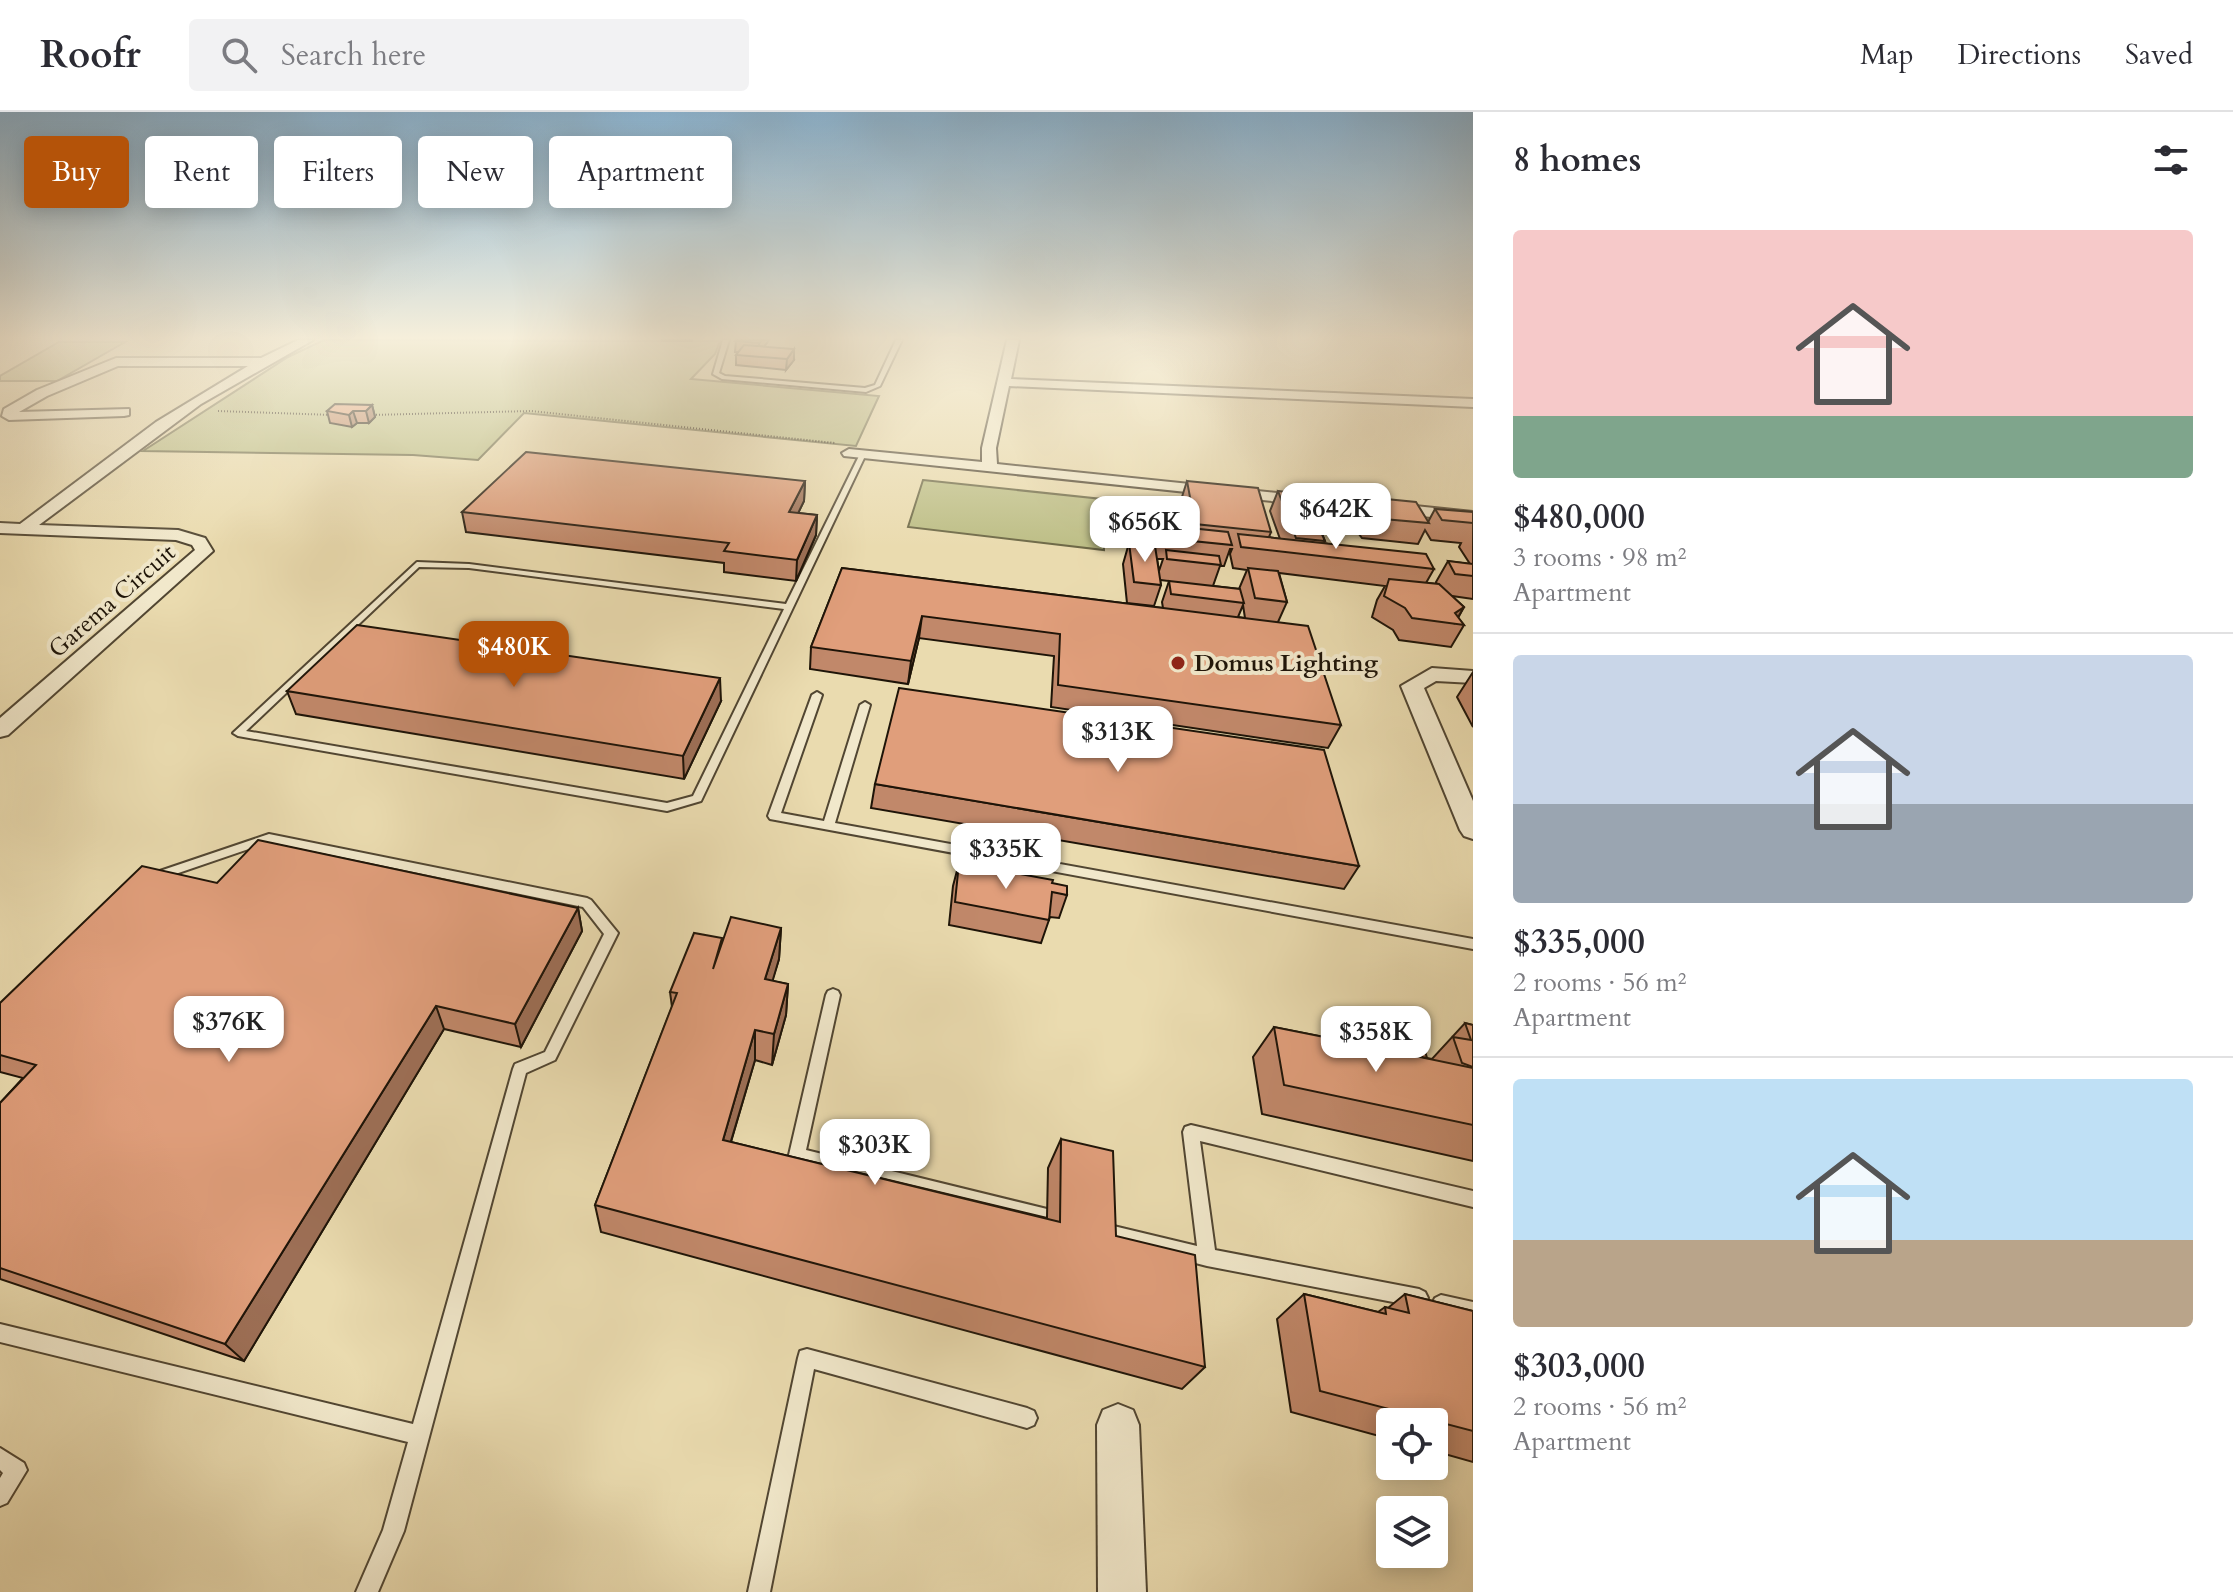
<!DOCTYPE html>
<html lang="en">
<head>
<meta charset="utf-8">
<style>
  body { margin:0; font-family:Cardo,serif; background:#f2f2f3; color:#2b2b33; height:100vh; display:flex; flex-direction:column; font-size:30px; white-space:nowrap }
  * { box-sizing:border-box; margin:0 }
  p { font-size:26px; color:#7c7c81 }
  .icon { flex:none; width:44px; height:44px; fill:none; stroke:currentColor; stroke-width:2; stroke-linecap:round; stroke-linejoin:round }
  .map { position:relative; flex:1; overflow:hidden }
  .panel { display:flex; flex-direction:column; background:#fff; width:760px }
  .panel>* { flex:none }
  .hud { position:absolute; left:24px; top:24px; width:760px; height:72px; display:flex; gap:16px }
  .controls { position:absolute; left:1376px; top:1296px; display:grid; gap:16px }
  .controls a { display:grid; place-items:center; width:72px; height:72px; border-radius:8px; background:#fff; box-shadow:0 4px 20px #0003; font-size:40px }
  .price { position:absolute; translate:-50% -68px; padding:0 18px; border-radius:16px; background:#fff; color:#222; font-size:26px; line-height:52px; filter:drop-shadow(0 2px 4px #0008) }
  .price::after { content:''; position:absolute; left:50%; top:48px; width:24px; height:18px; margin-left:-12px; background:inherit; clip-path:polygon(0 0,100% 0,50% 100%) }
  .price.active { background:#b45309; color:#fff }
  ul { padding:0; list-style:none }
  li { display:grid; align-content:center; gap:16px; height:424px; padding:0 40px }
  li+li { border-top:2px solid #e1e1e2 }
  li span { display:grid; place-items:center; height:248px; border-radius:8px; color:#555 }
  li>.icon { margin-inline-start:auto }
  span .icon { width:144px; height:144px; fill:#fffc; stroke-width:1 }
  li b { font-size:34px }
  h2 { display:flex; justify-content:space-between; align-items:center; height:96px; padding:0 40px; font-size:34px }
  .tag { padding:0 28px; border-radius:8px; background:#fff; box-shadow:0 4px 20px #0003; font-size:28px; line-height:72px }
  .tag.active { background:#b45309; color:#fff }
  header { display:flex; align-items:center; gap:48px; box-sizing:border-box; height:112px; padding:0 40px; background:#fff; border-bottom:2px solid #e1e1e2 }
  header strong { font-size:38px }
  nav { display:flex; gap:44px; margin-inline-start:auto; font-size:28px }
  .search { width:560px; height:72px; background:#f2f2f3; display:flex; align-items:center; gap:20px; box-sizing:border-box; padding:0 28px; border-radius:8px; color:#7c7c81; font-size:30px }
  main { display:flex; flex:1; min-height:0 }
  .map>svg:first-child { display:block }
</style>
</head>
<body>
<header>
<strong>Roofr</strong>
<div class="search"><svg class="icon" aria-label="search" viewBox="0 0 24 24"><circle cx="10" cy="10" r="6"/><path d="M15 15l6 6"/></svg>Search here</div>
<nav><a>Map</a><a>Directions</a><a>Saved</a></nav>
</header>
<main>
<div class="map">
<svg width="1473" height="1480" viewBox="0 0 1473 1480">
  <rect width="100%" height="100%" fill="#eadbaf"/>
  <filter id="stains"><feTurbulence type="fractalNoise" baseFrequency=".0025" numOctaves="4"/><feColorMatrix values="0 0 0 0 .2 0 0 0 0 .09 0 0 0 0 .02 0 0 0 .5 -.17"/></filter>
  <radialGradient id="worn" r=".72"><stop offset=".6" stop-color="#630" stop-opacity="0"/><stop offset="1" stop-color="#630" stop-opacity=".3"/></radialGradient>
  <g fill="#bdbe86" stroke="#6e6947" stroke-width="2">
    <path d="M 324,228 L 720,229 L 715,242 L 691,267 L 879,284 L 856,334 L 524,301 L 478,348 L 413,343 L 143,339 L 288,245 Z"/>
    <path d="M 59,230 L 125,230 L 57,269 L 0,269 L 0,264 Z"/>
    <path d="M 923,368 L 1102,387 L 1104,438 L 908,415 Z"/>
  </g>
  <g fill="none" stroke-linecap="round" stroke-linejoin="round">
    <g stroke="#514632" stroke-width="4">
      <g id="lane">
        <path d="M 723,228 L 729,228 L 719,261 L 725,264 L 865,276 L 875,273 L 896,228 L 902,228 L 880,274 L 866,280 L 722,267 L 713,262 Z"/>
        <path d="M 863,340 L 866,342 L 701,689 L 667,699 L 238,624 L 233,621 L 417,450 L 469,452 L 786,492 L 860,342 ZM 419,455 L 469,456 L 784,497 L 693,684 L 667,691 L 246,619 Z"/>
        <path d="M 817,580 L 822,583 L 781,701 L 824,709 L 860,593 L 865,590 L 870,593 L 835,711 L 1473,827 L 1473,837 L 770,707 L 768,704 L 812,583 Z"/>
        <path d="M 269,722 L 587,786 L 591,788 L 618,821 L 555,948 L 526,961 L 404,1419 L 378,1480 L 356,1480 L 383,1418 L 408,1330 L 0,1230 L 0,1212 L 413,1312 L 513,957 L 515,952 L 545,940 L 604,822 L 583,795 L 269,730 L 152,770 L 146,766 L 148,763 Z"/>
        <path d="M 833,877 L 838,879 L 840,883 L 806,1038 L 1047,1097 L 1053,1099 L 1055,1105 L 1053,1111 L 1047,1113 L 791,1048 L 789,1043 L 826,883 L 828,879 Z"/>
        <path d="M 1191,1013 L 1473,1079 L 1473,1095 L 1200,1029 L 1215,1138 L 1419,1177 L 1425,1180 L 1428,1186 L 1425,1192 L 1419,1195 L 1207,1154 L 1095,1125 L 1092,1119 L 1095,1113 L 1101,1111 L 1197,1134 L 1183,1020 L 1185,1015 Z"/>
        <path d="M 1441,1183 L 1473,1190 L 1473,1208 L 1435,1198 L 1432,1192 L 1435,1186 Z"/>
        <path d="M 807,1237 L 1027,1296 L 1034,1299 L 1037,1306 L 1034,1313 L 1027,1316 L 814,1257 L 770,1480 L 748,1480 L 798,1246 L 800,1239 Z"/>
        <path d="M 0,1336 L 24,1351 L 27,1358 L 7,1391 L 0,1394 L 0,1366 L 3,1361 L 0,1358 Z"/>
      </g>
    </g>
    <g stroke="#514632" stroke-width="4">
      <g id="street">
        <path d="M 298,228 L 313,228 L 201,292 L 39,413 L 178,418 L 205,426 L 213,439 L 8,623 L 0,625 L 0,606 L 195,438 L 192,433 L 176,428 L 0,421 L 0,411 L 20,412 L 156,310 L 248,254 L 118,254 L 47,284 L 19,300 L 129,297 L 129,303 L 124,304 L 9,308 L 2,304 L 4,297 L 37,278 L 116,246 L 261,246 Z"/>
        <path d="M 1007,228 L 1019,228 L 1011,267 L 1473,287 L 1473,295 L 1009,274 L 996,336 L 997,352 L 1353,389 L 1353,395 L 1347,397 L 844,344 L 842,341 L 849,337 L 982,350 L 982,336 Z"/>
        <path d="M 1386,391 L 1473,400 L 1473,410 L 1380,399 L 1378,396 Z"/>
        <path d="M 1432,556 L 1473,559 L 1473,571 L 1436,569 L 1424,576 L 1473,689 L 1473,727 L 1464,724 L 1460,718 L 1401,574 Z"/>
        <path d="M 1118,1292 L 1133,1298 L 1139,1313 L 1146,1480 L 1098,1480 L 1097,1313 L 1103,1298 Z"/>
      </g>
    </g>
    <g stroke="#1e1408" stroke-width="2" stroke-dasharray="1 2" stroke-linecap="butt">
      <path d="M 218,299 L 333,303"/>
      <path d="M 370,303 L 531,299 L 835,331"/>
    </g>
    <use href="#lane" fill="#f1e8cb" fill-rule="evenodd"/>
    <use href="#street" fill="#f1e8cb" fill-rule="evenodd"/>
  </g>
  <g fill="#c1886a" stroke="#1e1408" stroke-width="2" fill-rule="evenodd">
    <rect x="662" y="228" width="30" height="1"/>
    <path d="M 736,228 L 769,228 L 764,235 L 794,248 L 786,258 L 736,253 L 736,243 L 738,240 L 735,240 Z"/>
    <path d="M 372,293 L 375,305 L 369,311 L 357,311 L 352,315 L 330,311 L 327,299 Z"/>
    <path d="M 805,369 L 804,389 L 798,401 L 817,403 L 816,423 L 796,469 L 724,460 L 724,451 L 466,420 L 462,400 Z"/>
    <path d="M 1187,369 L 1271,420 L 1269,425 L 1280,427 L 1270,399 L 1278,379 L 1310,394 L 1315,380 L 1428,410 L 1435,397 L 1473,400 L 1473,487 L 1452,484 L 1464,495 L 1458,506 L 1464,513 L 1451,535 L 1399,528 L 1393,518 L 1372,505 L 1377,488 L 1385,474 L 1279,461 L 1287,490 L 1278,510 L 1341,613 L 1328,636 L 1051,595 L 1054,544 L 919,526 L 908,572 L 810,557 L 811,535 L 842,456 L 1163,496 L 1162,490 L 1169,469 L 1160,468 L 1161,473 L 1154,494 L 1127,491 L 1123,452 L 1129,431 L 1154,434 L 1161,413 L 1185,416 L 1181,388 ZM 1317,409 L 1352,413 L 1362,426 L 1418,432 L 1425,418 L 1431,428 L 1461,431 L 1459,435 L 1470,452 L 1448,449 L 1436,470 L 1437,472 L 1426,471 L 1434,457 L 1324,431 L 1325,429 ZM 1230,437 L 1232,437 L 1230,442 L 1233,456 L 1247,458 L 1239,477 L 1213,474 L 1220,454 L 1224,454 ZM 1157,447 L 1163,447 L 1159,459 ZM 1243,493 L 1245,506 L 1238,505 Z"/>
    <path d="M 1473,560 L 1473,615 L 1457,585 Z"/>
    <path d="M 287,579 L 721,589 L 684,667 L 296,602 Z"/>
    <path d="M 875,672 L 1359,754 L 1344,777 L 871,696 Z"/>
    <path d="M 959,751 L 1067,783 L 1059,806 L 1050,805 L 1041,831 L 949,813 L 953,774 Z"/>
    <path d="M 578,796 L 582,819 L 521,935 L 444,917 L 244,1249 L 0,1167 L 0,991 L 23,966 L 0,960 L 0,891 Z"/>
    <path d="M 781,816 L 779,847 L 772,869 L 788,872 L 786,903 L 772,953 L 755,948 L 731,1030 L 1047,1106 L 1048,1056 L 1061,1027 L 1116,1124 L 1205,1255 L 1182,1277 L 601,1120 L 595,1093 L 672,895 L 670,880 L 722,832 Z"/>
    <path d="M 1356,900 L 1378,923 L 1427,946 L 1432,947 L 1465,911 L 1473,913 L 1473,1049 L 1262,1002 L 1253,945 L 1274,915 L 1334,927 Z"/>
    <path d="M 1304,1182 L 1378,1200 L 1385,1195 L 1388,1196 L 1405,1182 L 1473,1199 L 1473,1350 L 1434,1339 L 1434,1310 L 1390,1310 L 1390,1327 L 1291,1300 L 1277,1207 Z"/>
  </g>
  <g fill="#9d6f56" stroke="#1e1408" stroke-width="2">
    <path d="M 762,228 L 769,228 L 759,241 L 759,231 Z"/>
    <path d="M 794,237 L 794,248 L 786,258 L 787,247 Z"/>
    <path d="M 372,293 L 375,305 L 369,311 L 366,299 Z"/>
    <path d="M 353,299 L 357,311 L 352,315 L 349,303 Z"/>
    <path d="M 805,369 L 804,389 L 789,420 L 789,400 Z"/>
    <path d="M 817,403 L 816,423 L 796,469 L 797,448 Z"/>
    <path d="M 1464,495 L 1454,512 L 1455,501 Z"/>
    <path d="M 922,504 L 919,526 L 908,572 L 911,549 Z"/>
    <path d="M 720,566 L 721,589 L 684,667 L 683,644 Z"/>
    <path d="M 578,796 L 582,819 L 521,935 L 515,912 Z"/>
    <path d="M 781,816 L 779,847 L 764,898 L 765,867 Z"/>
    <path d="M 788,872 L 786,903 L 772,953 L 774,922 Z"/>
    <path d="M 436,894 L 444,917 L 244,1249 L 225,1232 Z"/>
    <path d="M 755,918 L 755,948 L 723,1056 L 723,1028 Z"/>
  </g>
  <g fill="#e09e7b" stroke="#1e1408" stroke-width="2">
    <path d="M 736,228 L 762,228 L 759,231 L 735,229 Z"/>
    <path d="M 744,233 L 794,237 L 787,247 L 736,243 Z"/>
    <path d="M 335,292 L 372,293 L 366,299 L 353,299 L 349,303 L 327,299 Z"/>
    <path d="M 526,340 L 805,369 L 789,400 L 817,403 L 797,448 L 724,439 L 729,431 L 462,400 Z"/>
    <path d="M 1187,369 L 1258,376 L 1271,420 L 1195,412 Z"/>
    <path d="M 1278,379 L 1304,382 L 1325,429 L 1296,426 Z"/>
    <path d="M 1315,380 L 1416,390 L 1429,411 L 1372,406 L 1361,393 L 1319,389 Z"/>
    <path d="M 1435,397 L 1473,400 L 1473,411 L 1442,408 Z"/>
    <path d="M 1161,413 L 1228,420 L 1232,433 L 1163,426 Z"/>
    <path d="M 1238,422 L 1426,442 L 1434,457 L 1241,435 Z"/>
    <path d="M 1129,431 L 1155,434 L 1161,473 L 1134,470 Z"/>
    <path d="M 1166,438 L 1219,444 L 1221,453 L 1167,447 Z"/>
    <path d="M 1448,449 L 1473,452 L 1473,464 L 1455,462 Z"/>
    <path d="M 842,456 L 1308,514 L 1341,613 L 1058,573 L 1060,522 L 922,504 L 911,549 L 811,535 Z"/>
    <path d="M 1248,456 L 1278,459 L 1287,490 L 1255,486 Z"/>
    <path d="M 1389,467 L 1439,472 L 1464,495 L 1455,501 L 1464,513 L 1412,506 L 1405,496 L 1384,484 Z"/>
    <path d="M 1169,469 L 1240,477 L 1244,491 L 1171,482 Z"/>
    <path d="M 357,513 L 720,566 L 683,644 L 287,579 Z"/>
    <path d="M 899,576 L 1324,638 L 1359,754 L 875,672 Z"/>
    <path d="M 258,728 L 578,796 L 515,912 L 436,894 L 225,1232 L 0,1156 L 0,991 L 36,953 L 0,943 L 0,891 L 142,754 L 217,771 Z"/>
    <path d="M 959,751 L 1053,768 L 1052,771 L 1067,774 L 1067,783 L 1052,780 L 1049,808 L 955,790 Z"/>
    <path d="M 731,805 L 781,816 L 765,867 L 788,872 L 774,922 L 755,918 L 723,1028 L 1060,1110 L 1061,1027 L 1113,1039 L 1116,1124 L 1195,1143 L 1205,1255 L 595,1093 L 677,881 L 670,880 L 694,821 L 722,826 L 713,857 Z"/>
    <path d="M 1356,900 L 1372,903 L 1381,937 L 1473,956 L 1473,1013 L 1284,973 L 1274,915 L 1364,933 Z"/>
    <path d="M 1465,911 L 1473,913 L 1473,955 L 1462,951 L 1453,925 L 1471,928 Z"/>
    <path d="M 1378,923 L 1423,932 L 1427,946 L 1381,937 Z"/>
    <path d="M 1304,1182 L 1386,1202 L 1385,1195 L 1409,1201 L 1405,1182 L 1473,1199 L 1473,1319 L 1320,1279 Z"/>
  </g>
  <linearGradient id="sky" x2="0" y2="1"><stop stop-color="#8bb6d5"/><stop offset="0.52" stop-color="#f6efdb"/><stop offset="1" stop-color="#f6efdb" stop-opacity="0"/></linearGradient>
  <rect width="1473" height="435" fill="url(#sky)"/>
  <circle fill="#8f2418" stroke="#f1e8cb" stroke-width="3" cx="1178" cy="551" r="8"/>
  <g text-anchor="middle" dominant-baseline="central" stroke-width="8" stroke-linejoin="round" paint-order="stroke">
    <g font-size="24" fill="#1e1408" stroke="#f1e8cb">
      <text transform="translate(112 489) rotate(-41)">Garema Circuit</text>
    </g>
    <g font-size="24" font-weight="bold" fill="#1e1408" stroke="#f1e8cb" text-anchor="start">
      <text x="1194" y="551">Domus Lighting</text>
    </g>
  </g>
  <rect width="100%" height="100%" filter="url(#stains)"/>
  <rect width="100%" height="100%" fill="url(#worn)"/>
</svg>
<div class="controls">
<a><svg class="icon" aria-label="locate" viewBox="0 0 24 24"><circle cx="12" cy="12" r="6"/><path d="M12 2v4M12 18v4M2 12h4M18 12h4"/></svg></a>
<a><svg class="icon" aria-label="layers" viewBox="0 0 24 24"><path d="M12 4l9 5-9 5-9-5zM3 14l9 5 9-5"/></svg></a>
</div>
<b class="price" style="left:1336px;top:439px">$642K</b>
<b class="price" style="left:1145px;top:452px">$656K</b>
<b class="price active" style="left:514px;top:577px">$480K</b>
<b class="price" style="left:1118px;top:662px">$313K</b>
<b class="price" style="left:1006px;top:779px">$335K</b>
<b class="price" style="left:229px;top:952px">$376K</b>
<b class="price" style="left:1376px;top:962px">$358K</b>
<b class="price" style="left:875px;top:1075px">$303K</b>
<div class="hud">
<a class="tag active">Buy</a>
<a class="tag">Rent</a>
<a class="tag">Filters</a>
<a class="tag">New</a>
<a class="tag">Apartment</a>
</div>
</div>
<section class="panel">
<h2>8 homes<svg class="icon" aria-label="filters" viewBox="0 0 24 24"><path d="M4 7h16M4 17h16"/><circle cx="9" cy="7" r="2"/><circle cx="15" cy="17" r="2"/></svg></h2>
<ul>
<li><span style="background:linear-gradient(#f6c9c9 75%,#7fa58c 0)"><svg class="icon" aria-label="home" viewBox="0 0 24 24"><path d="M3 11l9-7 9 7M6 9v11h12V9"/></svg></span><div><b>$480,000</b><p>3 rooms · 98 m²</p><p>Apartment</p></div></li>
<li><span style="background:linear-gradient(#c9d6e8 60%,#9aa5b1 0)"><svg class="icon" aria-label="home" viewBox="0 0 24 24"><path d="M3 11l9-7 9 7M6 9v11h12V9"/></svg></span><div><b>$335,000</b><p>2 rooms · 56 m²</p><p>Apartment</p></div></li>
<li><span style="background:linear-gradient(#bfe0f5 65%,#b9a48a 0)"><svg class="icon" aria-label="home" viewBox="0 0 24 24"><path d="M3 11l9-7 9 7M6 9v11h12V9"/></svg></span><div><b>$303,000</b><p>2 rooms · 56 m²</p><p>Apartment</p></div></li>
</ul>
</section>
</main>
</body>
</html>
